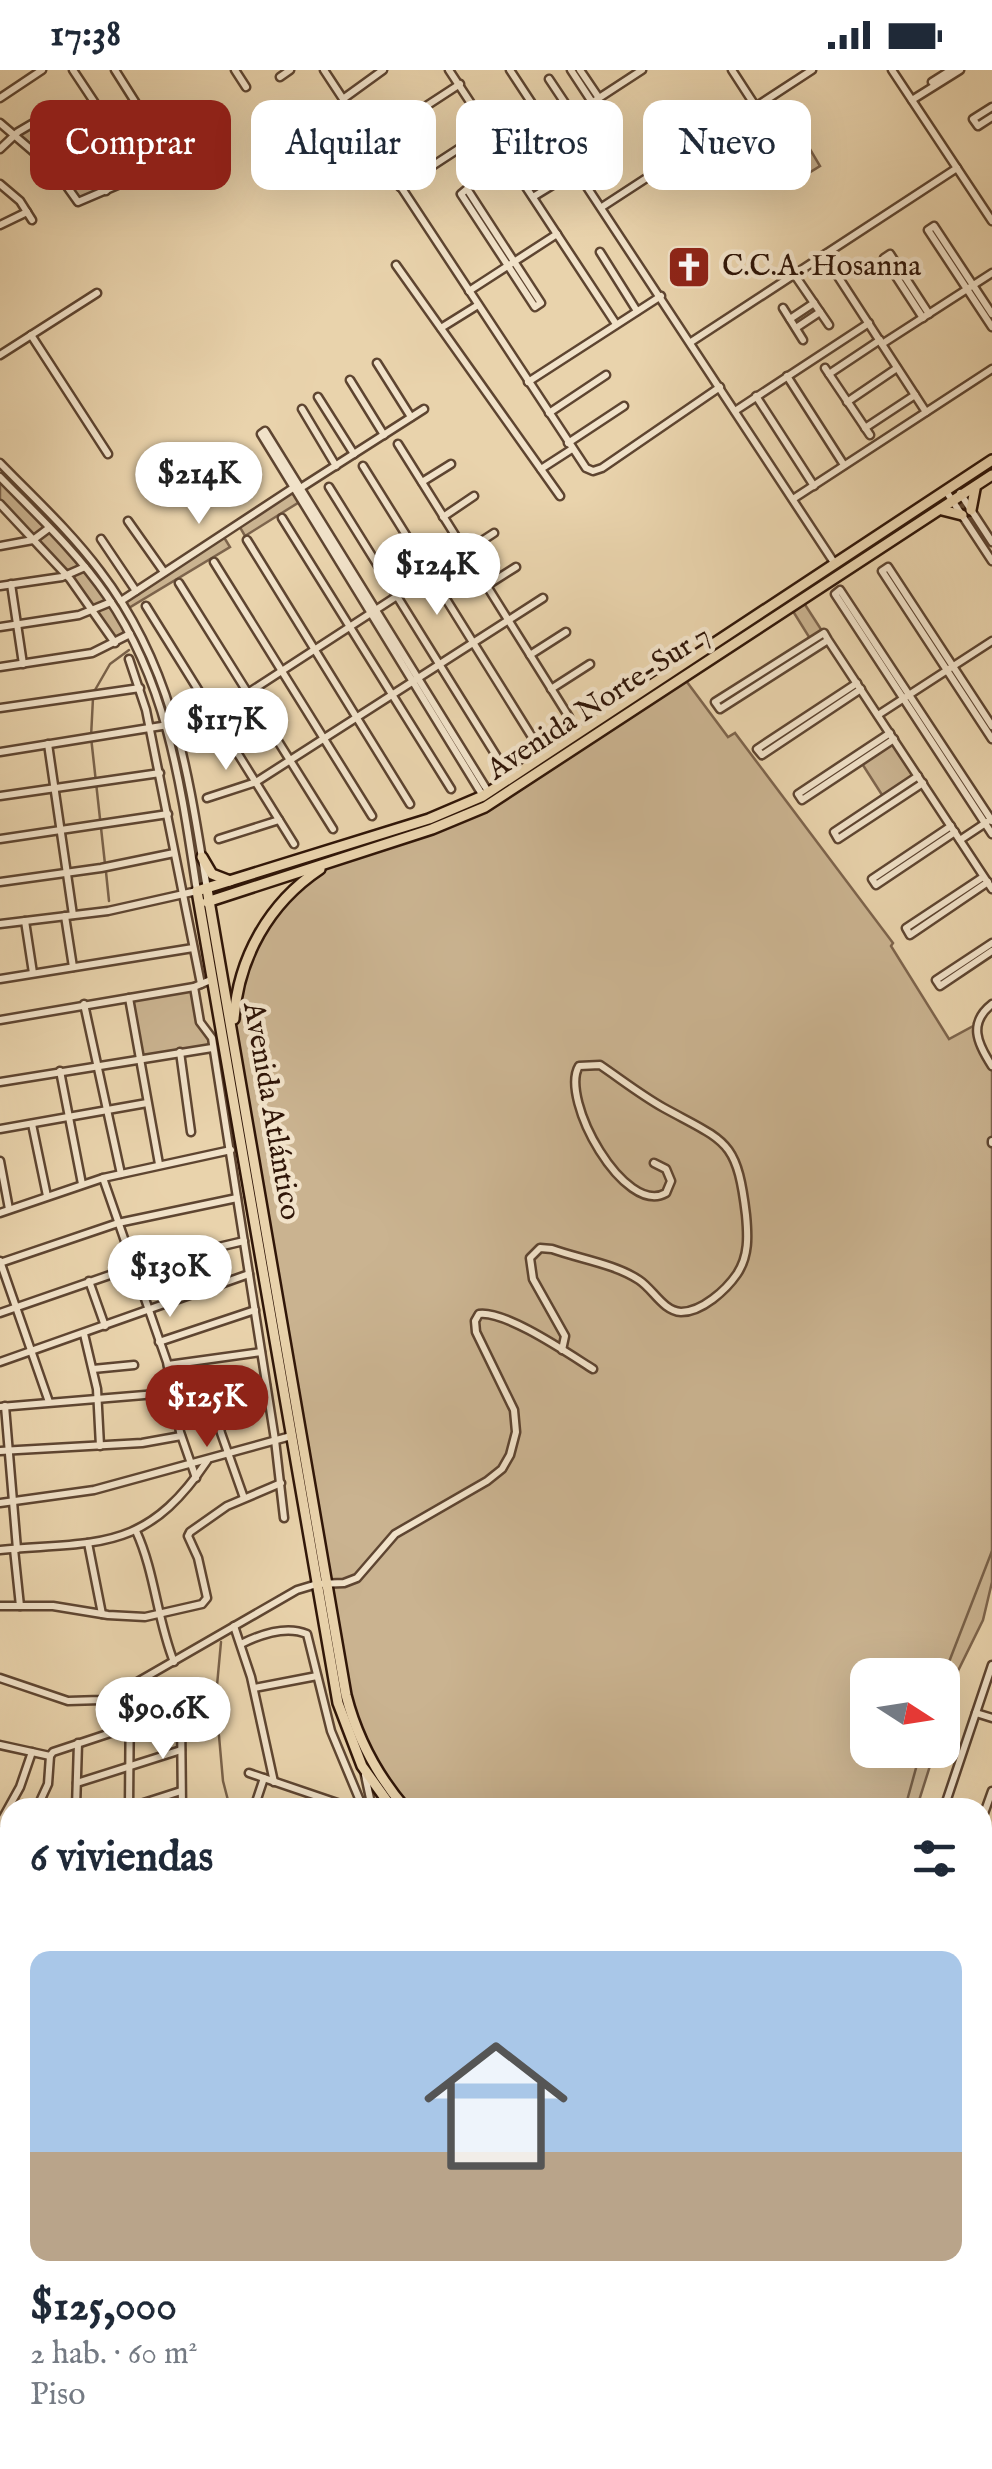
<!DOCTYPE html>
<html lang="es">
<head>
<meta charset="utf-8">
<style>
  body { margin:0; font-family:"IM FELL English",serif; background:#f2f2f3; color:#1f2937; height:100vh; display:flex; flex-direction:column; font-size:38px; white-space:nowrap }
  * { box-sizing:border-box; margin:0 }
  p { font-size:32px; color:#747a83 }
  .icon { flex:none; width:55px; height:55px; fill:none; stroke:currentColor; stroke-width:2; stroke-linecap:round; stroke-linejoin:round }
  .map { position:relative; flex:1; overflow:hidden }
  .details { position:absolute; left:0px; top:1728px; width:992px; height:672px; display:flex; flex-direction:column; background:#fff; border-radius:30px 30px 0 0; box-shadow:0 10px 40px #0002 }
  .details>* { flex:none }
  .guide { position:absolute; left:30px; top:30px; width:932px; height:90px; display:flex; gap:20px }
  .needle { width:65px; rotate:102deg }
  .buttons { position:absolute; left:850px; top:1588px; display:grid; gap:20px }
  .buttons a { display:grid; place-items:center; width:110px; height:110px; border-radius:20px; background:#fff; box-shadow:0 10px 40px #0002; font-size:50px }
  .price { position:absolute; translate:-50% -85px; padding:0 22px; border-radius:35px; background:#fff; color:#222; font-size:32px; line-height:65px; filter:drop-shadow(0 2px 5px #0008) }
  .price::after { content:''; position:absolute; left:50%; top:60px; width:30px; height:22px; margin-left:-15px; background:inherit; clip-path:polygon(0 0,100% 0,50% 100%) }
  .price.current { background:#8f2418; color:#fff }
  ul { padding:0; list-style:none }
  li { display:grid; align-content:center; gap:20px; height:530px; padding:0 30px }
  li span { display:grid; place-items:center; height:310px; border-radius:20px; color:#555 }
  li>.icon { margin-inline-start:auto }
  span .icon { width:180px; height:180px; fill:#fffc; stroke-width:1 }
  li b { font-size:42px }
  h2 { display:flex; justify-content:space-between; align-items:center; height:120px; padding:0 30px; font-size:42px }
  .tag { padding:0 35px; border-radius:20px; background:#fff; box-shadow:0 10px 40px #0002; font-size:35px; line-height:90px }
  .tag.current { background:#8f2418; color:#fff }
  .status { display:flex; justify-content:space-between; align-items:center; height:70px; padding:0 50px; background:#fff; direction:ltr }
  .status svg { height:28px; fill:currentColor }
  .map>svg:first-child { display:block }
</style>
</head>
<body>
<div class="status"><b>17:38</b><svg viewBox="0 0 49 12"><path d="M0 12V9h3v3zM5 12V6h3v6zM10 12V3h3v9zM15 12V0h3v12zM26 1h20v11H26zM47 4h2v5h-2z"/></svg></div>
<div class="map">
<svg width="992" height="2399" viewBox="0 0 992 2399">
  <rect width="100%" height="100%" fill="#e9d3ac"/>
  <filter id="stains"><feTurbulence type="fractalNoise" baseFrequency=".002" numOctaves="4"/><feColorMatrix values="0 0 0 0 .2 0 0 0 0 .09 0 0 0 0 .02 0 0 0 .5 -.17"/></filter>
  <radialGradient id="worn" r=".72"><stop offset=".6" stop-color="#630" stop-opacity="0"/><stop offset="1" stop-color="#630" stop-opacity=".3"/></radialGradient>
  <g fill="#cab390" stroke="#7d644c" stroke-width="2.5">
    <path d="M 785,37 L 820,96 L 791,114 L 756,54 Z"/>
    <path d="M 49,42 L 106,121 L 82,132 L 14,65 Z"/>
    <path d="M 0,407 L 85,497 L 130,564 L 115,573 L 70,509 L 0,434 Z"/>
    <path d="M 293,418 L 301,431 L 245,466 L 238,454 Z"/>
    <path d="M 222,464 L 230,477 L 127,539 L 121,531 Z"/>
    <path d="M 802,530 L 828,570 L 720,639 L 715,632 L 811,570 L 791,538 Z"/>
    <path d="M 684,608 L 728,667 L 735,663 L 893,873 L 891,876 L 949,969 L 977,954 L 976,963 L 992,996 L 992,1512 L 983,1550 L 957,1603 L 943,1653 L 942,1605 L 868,1605 L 868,1680 L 935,1680 L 917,1737 L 405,1738 L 354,1653 L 234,972 L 238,916 L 261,859 L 315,802 L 485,737 Z"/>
    <path d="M 890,663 L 923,713 L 838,769 L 834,762 L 884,728 L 861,692 L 802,730 L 798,724 Z"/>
    <path d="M 194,917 L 200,952 L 210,965 L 212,978 L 139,988 L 129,928 Z"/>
  </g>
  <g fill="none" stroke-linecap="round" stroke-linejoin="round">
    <g stroke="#796149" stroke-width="2.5">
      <path d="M 95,620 L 110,594 L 129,580"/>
      <path d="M 93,628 L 91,667 L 105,794"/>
      <path d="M 106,802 L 109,831"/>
      <path d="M 221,1572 L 214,1648 L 219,1666 L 223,1711 L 230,1738"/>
      <path d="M 942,1610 L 992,1481"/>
      <path d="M 905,1738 L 921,1680"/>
      <path d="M 982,1912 L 992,1905"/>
      <path d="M 14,2399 L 23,2396 L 31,2399"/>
      <path d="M 76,2399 L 79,2390"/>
    </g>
    <g stroke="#5e4531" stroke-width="11">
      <g id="minor">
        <path d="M 115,0 L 170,87"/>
        <path d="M 235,0 L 246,17"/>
        <path d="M 324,0 L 586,398 L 593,401 L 602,398 L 720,317"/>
        <path d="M 449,0 L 616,254"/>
        <path d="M 510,0 L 835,494"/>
        <path d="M 571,0 L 592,32"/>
        <path d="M 580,0 L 599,28"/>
        <path d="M 732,0 L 756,37"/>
        <path d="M 892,0 L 992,151"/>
        <path d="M 280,7 L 290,0"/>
        <path d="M 549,9 L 573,45"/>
        <path d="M 932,12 L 951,0"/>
        <path d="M 0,28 L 42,0"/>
        <path d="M 343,29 L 383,0"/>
        <path d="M 912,30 L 960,0"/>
        <path d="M 992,37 L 973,49 L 978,56 L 992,47"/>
        <path d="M 0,53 L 56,101 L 78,132 L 139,106 L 140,101 L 73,0"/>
        <path d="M 550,60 L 642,0"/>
        <path d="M 371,72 L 460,14"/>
        <path d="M 0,79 L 18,62 L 52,42 L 106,121"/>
        <path d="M 0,114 L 20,131 L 32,150"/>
        <path d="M 400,117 L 489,59"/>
        <path d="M 467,119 L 541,233 L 535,237 L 461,124 Z"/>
        <path d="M 533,127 L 577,100"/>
        <path d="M 602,137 L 812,0"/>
        <path d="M 0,155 L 27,142"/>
        <path d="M 600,182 L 637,241"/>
        <path d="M 824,185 L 926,342"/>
        <path d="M 396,195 L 560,426"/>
        <path d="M 794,204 L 829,255"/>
        <path d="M 469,221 L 557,164"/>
        <path d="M 783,238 L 803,270"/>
        <path d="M 992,244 L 934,156 L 928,160 L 992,257"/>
        <path d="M 923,248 L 884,188 L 890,184 L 929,244"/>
        <path d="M 790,249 L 814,233"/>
        <path d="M 441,258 L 478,235"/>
        <path d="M 796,258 L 820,242"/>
        <path d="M 31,265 L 108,384"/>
        <path d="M 691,272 L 957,98"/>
        <path d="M 882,274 L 992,203"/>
        <path d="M 0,285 L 97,223"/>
        <path d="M 377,293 L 411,347"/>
        <path d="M 825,298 L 870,365"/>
        <path d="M 829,304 L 880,270"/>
        <path d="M 787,306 L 844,395"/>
        <path d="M 350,310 L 384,365"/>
        <path d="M 528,312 L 661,226"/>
        <path d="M 756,326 L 814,416"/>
        <path d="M 318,327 L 354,384"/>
        <path d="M 847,332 L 897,298"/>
        <path d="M 302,339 L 336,396"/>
        <path d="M 735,341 L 869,253"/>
        <path d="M 549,343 L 606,305"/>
        <path d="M 865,358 L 915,325"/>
        <path d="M 568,373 L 624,336"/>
        <path d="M 398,374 L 569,647"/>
        <path d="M 0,393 C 34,428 71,462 100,501 C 174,598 188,702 207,819"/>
        <path d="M 363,396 L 537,675"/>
        <path d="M 541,399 L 572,379"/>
        <path d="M 0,407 C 37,445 77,482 107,526 C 168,615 181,717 197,821 L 108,841 L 0,854"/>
        <path d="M 422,412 L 451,394"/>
        <path d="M 329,417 L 502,695"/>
        <path d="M 299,419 L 424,339"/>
        <path d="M 946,421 L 992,491"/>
        <path d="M 960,423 L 992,472"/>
        <path d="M 793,429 L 992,299"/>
        <path d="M 0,434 L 70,509 L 115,573"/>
        <path d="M 443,447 L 474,426"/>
        <path d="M 282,448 L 451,719"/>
        <path d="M 128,451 L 164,502"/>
        <path d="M 101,469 L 136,521"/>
        <path d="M 247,470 L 410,734"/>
        <path d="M 0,476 L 33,470 L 49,458"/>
        <path d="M 214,492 L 372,746"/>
        <path d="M 179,513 L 333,759"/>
        <path d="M 11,514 L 23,594"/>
        <path d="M 0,516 L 62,507 L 85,497"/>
        <path d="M 486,516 L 516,497"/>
        <path d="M 121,531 L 296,416"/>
        <path d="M 146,536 L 294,774"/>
        <path d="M 0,557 L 79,545 L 111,532"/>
        <path d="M 828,570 L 720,639 L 715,632 L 824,563 L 828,570 L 992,819"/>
        <path d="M 530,585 L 566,562"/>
        <path d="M 129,589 L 146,640 L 201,914"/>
        <path d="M 0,597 L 92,583 L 130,564"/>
        <path d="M 857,613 L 757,679 L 762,685 L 861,619"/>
        <path d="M 551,619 L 590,594"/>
        <path d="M 0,638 L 140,618"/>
        <path d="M 214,645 L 494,463"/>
        <path d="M 878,645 L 992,571"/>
        <path d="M 992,656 L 888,497 L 882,501 L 992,669"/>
        <path d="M 890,663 L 798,724 L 802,730 L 894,669"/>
        <path d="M 48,674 L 73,845"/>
        <path d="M 0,682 L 168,655"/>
        <path d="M 918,706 L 834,762 L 838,769 L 923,713"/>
        <path d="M 0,726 L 160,703"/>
        <path d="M 483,726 L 261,364 L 265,361 L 489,723"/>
        <path d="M 207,728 L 256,712 L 543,528"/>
        <path d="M 992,751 L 840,520 L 835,524 L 992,764"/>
        <path d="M 951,756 L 872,809 L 876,815 L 955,762"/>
        <path d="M 0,769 L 168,744"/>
        <path d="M 219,769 L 279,750"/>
        <path d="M 960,770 L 987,752"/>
        <path d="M 983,807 L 906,858 L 910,865 L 988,812"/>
        <path d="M 0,812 L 101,798 L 174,783"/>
        <path d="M 65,846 L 73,897"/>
        <path d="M 25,851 L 33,903"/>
        <path d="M 992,873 L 936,910 L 940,916 L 992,881"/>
        <path d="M 0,909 L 193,878"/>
        <path d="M 194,917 L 200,952 L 212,968 L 275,1370 L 284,1448"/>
        <path d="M 129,928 L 159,1094"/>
        <path d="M 84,934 L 121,1104"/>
        <path d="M 992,934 C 968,953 977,973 992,996"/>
        <path d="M 0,950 L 194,917 L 213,909"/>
        <path d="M 180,982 L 191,1062"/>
        <path d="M 60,1001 L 82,1114"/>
        <path d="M 0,1012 L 212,978"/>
        <path d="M 32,1054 L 47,1126"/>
        <path d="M 0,1059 L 147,1033"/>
        <path d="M 992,1071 L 992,1073"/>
        <path d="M 0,1091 L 9,1139"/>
        <path d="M 103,1108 L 167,1292 L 180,1362 L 196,1408"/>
        <path d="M 0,1143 L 103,1108 L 231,1080"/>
        <path d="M 0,1191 L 49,1332"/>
        <path d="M 0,1193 L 118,1153 L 237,1128"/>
        <path d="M 89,1211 L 105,1256"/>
        <path d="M 0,1243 L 133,1197 L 244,1171"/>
        <path d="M 84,1264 L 97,1319 L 100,1376"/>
        <path d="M 159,1272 L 255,1240"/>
        <path d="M 562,1280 L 565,1266 L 533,1209 L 530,1188 L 540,1178 L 552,1179 C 580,1189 615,1194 639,1210 C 653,1219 663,1241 681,1242 C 702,1242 726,1220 737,1204 C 749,1186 748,1166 746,1145 C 737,1069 726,1072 664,1038 C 641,1025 622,1010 600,995 L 579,996 C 559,1029 625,1147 666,1123 L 671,1111 L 666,1099 L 654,1093"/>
        <path d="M 0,1292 L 249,1204"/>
        <path d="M 168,1295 L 261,1282"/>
        <path d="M 93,1299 L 134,1295"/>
        <path d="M 210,1321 L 221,1363 L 244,1428"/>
        <path d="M 5,1336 L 17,1479"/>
        <path d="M 0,1337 L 266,1315"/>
        <path d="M 0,1381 L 142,1373 L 181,1366"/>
        <path d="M 0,1433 L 94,1420 L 291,1366"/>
        <path d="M 136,1461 C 155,1502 157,1550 174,1592"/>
        <path d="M 88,1473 L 102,1544"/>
        <path d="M 14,1479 L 20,1536"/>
        <path d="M 0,1480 C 99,1471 145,1483 207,1391"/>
        <path d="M 0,1536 L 53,1536 L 108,1545 L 145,1547 L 202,1534 L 207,1528 L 198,1488 L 188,1466 L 190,1462 L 227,1436 L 281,1413"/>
        <path d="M 234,1556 L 251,1607 L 274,1712"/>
        <path d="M 241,1574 C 261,1564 286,1555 307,1564 L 331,1661 L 363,1738"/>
        <path d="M 0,1608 L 68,1631 L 101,1630 L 120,1622 L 297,1520 L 317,1514 L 344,1513 L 357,1508 L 395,1464 L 487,1411 L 502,1399 L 510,1385 L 516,1362 L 514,1340 L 476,1262 L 475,1251 L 479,1244 C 505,1240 569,1284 593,1299"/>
        <path d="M 254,1618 L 317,1606"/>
        <path d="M 976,1643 L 992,1648"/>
        <path d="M 0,1675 L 50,1686"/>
        <path d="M 249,1703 L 352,1738"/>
        <path d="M 365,1705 L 372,1738"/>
        <path d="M 77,1713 L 181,1680"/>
        <path d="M 37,1738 L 48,1714 L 50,1686 L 53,1682 L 177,1641 L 181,1645 L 182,1738"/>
        <path d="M 76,1738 L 78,1673"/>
        <path d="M 128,1738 L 181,1721"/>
        <path d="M 129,1738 L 130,1618"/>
        <path d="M 254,1738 L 264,1708"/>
        <path d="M 944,1738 L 992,1595"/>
        <path d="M 982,1749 L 992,1721"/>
        <path d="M 0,1753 L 20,1717 L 32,1682"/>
        <path d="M 0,1796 L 10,1779"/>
        <path d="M 982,1818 L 992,1816"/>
        <path d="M 982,1829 L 992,1826"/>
        <path d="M 0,1888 L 10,1906"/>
        <path d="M 6,1898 L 10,1881"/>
        <path d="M 985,1930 L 992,1938"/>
        <path d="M 0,1983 L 4,1994"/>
        <path d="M 982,1984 L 992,1995"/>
        <path d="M 5,2034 L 10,2033"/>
        <path d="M 982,2069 L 992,2061"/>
        <path d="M 982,2095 L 992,2107"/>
        <path d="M 982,2127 L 992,2119"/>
        <path d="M 982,2235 L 992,2228"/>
        <path d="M 982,2294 L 992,2286"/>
        <path d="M 989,2298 L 992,2302"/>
        <path d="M 982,2304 L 992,2316"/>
        <path d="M 0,2314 L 10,2318"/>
        <path d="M 169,2390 L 175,2399"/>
        <path d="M 226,2390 L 232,2399"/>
        <path d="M 283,2390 L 289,2399"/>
        <path d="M 345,2390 L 350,2399"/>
        <path d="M 418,2390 L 425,2399"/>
        <path d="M 713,2390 L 721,2399"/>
        <path d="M 364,2399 L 377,2390"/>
        <path d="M 633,2399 L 644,2390"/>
        <path d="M 644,2399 L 655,2390"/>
      </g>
    </g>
    <g stroke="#301608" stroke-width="14">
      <g id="major">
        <path d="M 942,440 L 962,445"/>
        <path d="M 971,440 L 975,419"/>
        <path d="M 202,787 L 212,804 L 230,811"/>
        <path d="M 207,819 L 346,1625 C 357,1668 376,1704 405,1738"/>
        <path d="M 207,832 L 432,759 L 485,737 L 992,405"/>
        <path d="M 234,949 C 238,888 269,833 320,799"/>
        <path d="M 392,1738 L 362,1696 L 338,1633 L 197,821 L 429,749 L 483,726 L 992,390"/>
        <path d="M 948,2390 L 956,2399"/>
        <path d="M 961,2390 L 969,2399"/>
      </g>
    </g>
    <use href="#minor" stroke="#f1e2c9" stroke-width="6"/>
    <use href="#major" stroke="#e9d3ac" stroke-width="9"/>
  </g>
  <defs>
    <g id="church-square" transform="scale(2.25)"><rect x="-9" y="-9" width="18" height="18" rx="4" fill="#8f2418" stroke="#f1e2c9"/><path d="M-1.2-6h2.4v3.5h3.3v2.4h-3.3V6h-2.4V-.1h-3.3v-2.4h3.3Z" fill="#fff"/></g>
  </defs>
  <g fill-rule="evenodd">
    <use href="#church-square" x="689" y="197"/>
  </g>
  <g text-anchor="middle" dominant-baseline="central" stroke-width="9" stroke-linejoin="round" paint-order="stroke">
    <g font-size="30" fill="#301608" stroke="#f1e2c9" text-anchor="start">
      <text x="722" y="197">C.C.A. Hosanna</text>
    </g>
    <g font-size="30" fill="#301608" stroke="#f1e2c9">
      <text transform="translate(599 633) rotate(-33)">Avenida Norte-Sur 7</text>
      <text transform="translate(271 1041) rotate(80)">Avenida Atlántico</text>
    </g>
  </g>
  <rect width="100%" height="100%" filter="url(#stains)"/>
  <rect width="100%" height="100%" fill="url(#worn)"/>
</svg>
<div class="buttons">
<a><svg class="needle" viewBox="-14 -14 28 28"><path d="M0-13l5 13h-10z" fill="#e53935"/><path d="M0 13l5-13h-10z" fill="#747a83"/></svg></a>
</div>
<b class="price" style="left:199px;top:457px">$214K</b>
<b class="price" style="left:437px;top:548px">$124K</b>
<b class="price" style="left:226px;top:703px">$117K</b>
<b class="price" style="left:170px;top:1250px">$130K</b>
<b class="price current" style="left:207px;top:1380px">$125K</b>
<b class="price" style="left:163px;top:1692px">$90.6K</b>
<div class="guide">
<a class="tag current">Comprar</a>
<a class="tag">Alquilar</a>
<a class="tag">Filtros</a>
<a class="tag">Nuevo</a>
</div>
<section class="details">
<h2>6 viviendas<svg class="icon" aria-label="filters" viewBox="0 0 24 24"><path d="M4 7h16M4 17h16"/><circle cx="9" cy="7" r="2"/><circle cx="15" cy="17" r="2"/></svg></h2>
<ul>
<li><span style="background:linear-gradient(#a9c7e8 65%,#b9a48a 0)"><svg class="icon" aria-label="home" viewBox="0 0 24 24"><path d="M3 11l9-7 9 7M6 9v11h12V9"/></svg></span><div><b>$125,000</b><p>2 hab. · 60 m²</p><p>Piso</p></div></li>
</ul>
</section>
</div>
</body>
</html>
